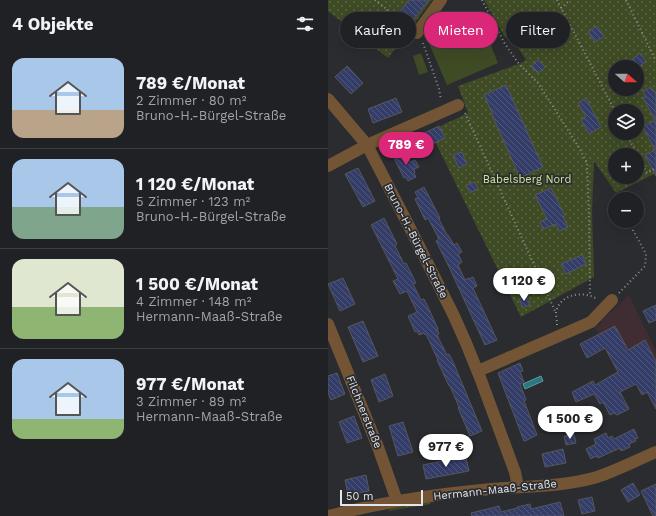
<!DOCTYPE html>
<html lang="de">
<head>
<meta charset="utf-8">
<style>
  body { margin:0; font-family:"Work Sans",sans-serif; background:#2d2e31; color:#f1f3f6; height:100vh; display:flex; flex-direction:column; font-size:15px; white-space:nowrap }
  * { box-sizing:border-box; margin:0 }
  p { font-size:13px; color:#a2a3a6 }
  .icon { flex:none; width:22px; height:22px; fill:none; stroke:currentColor; stroke-width:2; stroke-linecap:round; stroke-linejoin:round }
  .map { position:relative; flex:1; overflow:hidden }
  .drawer { display:flex; flex-direction:column; background:#202124; width:328px }
  .drawer>* { flex:none }
  .guide { position:absolute; left:12px; top:12px; width:256px; height:36px; display:flex; gap:8px }
  .needle { width:26px; rotate:110deg }
  .controls { position:absolute; left:280px; top:60px; display:grid; gap:8px }
  .controls a { display:grid; place-items:center; width:36px; height:36px; border-radius:50%; background:#202124; box-shadow:0 4px 16px #0002,0 0 0 1px #3d3e41; font-size:20px }
  .scale { position:absolute; left:12px; bottom:10px; width:83px; box-sizing:border-box; padding-left:4px; border:2px solid #e5e6e9; border-top:0; font-size:11px; line-height:14px; white-space:nowrap; color:#e5e6e9; -webkit-text-stroke:3px #2a2c30; paint-order:stroke }
  .price { position:absolute; translate:-50% -34px; padding:0 9px; border-radius:14px; background:#fff; color:#222; font-size:13px; line-height:26px; filter:drop-shadow(0 1px 2px #0008) }
  .price::after { content:''; position:absolute; left:50%; top:24px; width:12px; height:9px; margin-left:-6px; background:inherit; clip-path:polygon(0 0,100% 0,50% 100%) }
  .price.current { background:#db2777; color:#fff }
  ul { padding:0; list-style:none }
  li { display:flex; align-items:center; gap:12px; height:100px; padding:0 12px }
  li+li { border-top:1px solid #3d3e41 }
  li span { display:grid; place-items:center; flex:none; width:112px; height:80px; border-radius:12px; color:#555 }
  li>.icon { margin-inline-start:auto }
  span .icon { width:48px; height:48px; fill:#fffc; stroke-width:1 }
  li b { font-size:17px }
  h2 { display:flex; justify-content:space-between; align-items:center; height:48px; padding:0 12px; font-size:17px }
  .tag { padding:0 14px; border-radius:18px; background:#202124; box-shadow:0 4px 16px #0002,0 0 0 1px #3d3e41; font-size:14px; line-height:36px }
  .tag.current { background:#db2777; color:#fff }
  main { display:flex; flex:1; min-height:0 }
  .map>svg:first-child { display:block }
</style>
</head>
<body>
<main>
<section class="drawer">
<h2>4 Objekte<svg class="icon" aria-label="filters" viewBox="0 0 24 24"><path d="M4 7h16M4 17h16"/><circle cx="9" cy="7" r="2"/><circle cx="15" cy="17" r="2"/></svg></h2>
<ul>
<li><span style="background:linear-gradient(#a9c7e8 65%,#b9a48a 0)"><svg class="icon" aria-label="home" viewBox="0 0 24 24"><path d="M3 11l9-7 9 7M6 9v11h12V9"/></svg></span><div><b>789 €/Monat</b><p>2 Zimmer · 80 m²</p><p>Bruno-H.-Bürgel-Straße</p></div></li>
<li><span style="background:linear-gradient(#a9c7e8 60%,#7fa58c 0)"><svg class="icon" aria-label="home" viewBox="0 0 24 24"><path d="M3 11l9-7 9 7M6 9v11h12V9"/></svg></span><div><b>1 120 €/Monat</b><p>5 Zimmer · 123 m²</p><p>Bruno-H.-Bürgel-Straße</p></div></li>
<li><span style="background:linear-gradient(#dfe7d0 60%,#8fb573 0)"><svg class="icon" aria-label="home" viewBox="0 0 24 24"><path d="M3 11l9-7 9 7M6 9v11h12V9"/></svg></span><div><b>1 500 €/Monat</b><p>4 Zimmer · 148 m²</p><p>Hermann-Maaß-Straße</p></div></li>
<li><span style="background:linear-gradient(#a9c7e8 75%,#8fb573 0)"><svg class="icon" aria-label="home" viewBox="0 0 24 24"><path d="M3 11l9-7 9 7M6 9v11h12V9"/></svg></span><div><b>977 €/Monat</b><p>3 Zimmer · 89 m²</p><p>Hermann-Maaß-Straße</p></div></li>
</ul>
</section>
<div class="map">
<svg width="328" height="516" viewBox="0 0 328 516">
  <defs>
    <pattern id="grass-tufts" width="24" height="20" patternUnits="userSpaceOnUse"><rect width="24" height="20" fill="#3f4b25"/><path d="M3 7l-1-3M5 7V3M7 7l1-3M15 17l-1-3M17 17v-4M19 17l1-3" fill="none" stroke="#5b6545"/></pattern>
    <pattern id="park-dots" width="8" height="8" patternUnits="userSpaceOnUse"><rect width="8" height="8" fill="#3f4b25"/><path d="M2 2h.1M6 6h.1" fill="none" stroke="#5b6545" stroke-width="1.8" stroke-linecap="round"/></pattern>
    <pattern id="water-ripples" width="26" height="14" patternUnits="userSpaceOnUse"><rect width="26" height="14" fill="#297881"/><path d="M2 4q2-2 4 0t4 0M15 11q2-2 4 0t4 0" fill="none" stroke="#375e64"/></pattern>
    <pattern id="building-back-hatch" width="6" height="6" patternUnits="userSpaceOnUse"><rect width="6" height="6" fill="#343c68"/><path d="M-1 5l2 2M0 0l6 6M5-1l2 2" fill="none" stroke="#51587e"/></pattern>
  </defs>
  <rect width="100%" height="100%" fill="#2a2c30"/>
  <path fill="#402d33" d="M 301,295 L 328,351 L 328,361 L 288,370 L 277,348 L 279,347 L 267,327 L 274,323 L 273,321 Z"/>
  <path fill="url(#grass-tufts)" d="M 102,502 L 102,504 L 61,511 L 61,509 Z"/>
  <g fill="url(#park-dots)" fill-rule="evenodd">
    <path d="M 0,0 L 104,0 L 60,58 L 0,11 Z"/>
    <path d="M 156,0 L 328,0 L 328,173 L 288,193 L 266,161 L 264,211 L 266,277 L 193,317 L 102,131 L 140,113 L 130,86 L 191,64 L 198,60 L 185,40 L 177,37 ZM 287,67 L 309,67 L 309,89 L 287,89 ZM 287,111 L 309,111 L 309,133 L 287,133 ZM 287,155 L 309,155 L 309,177 L 287,177 Z"/>
  </g>
  <g fill="#3f4b25">
    <path d="M 152,19 L 170,63 L 119,85 L 100,41 Z"/>
    <path d="M 93,53 L 100,72 L 91,75 L 85,56 Z"/>
  </g>
  <path fill="url(#water-ripples)" stroke="#6199a0" d="M 213,376 L 215,381 L 197,389 L 195,384 Z"/>
  <g fill="url(#building-back-hatch)" stroke="#55575c">
    <path d="M 81,0 L 101,0 L 82,24 L 70,14 Z"/>
    <path d="M 211,16 L 215,16 L 218,23 L 210,28 L 205,19 Z"/>
    <path d="M 269,26 L 276,36 L 267,42 L 260,32 Z"/>
    <path d="M 56,28 L 63,35 L 52,48 L 45,41 Z"/>
    <path d="M 312,53 L 318,61 L 309,68 L 309,67 L 305,67 L 301,62 Z"/>
    <path d="M 210,60 L 217,67 L 210,73 L 203,66 Z"/>
    <path d="M 19,66 L 35,83 L 23,94 L 7,77 Z"/>
    <path d="M 178,85 L 215,167 L 192,178 L 164,115 L 165,115 L 156,95 Z"/>
    <path d="M 323,87 L 327,93 L 328,92 L 328,176 L 317,155 L 327,150 L 315,127 L 327,120 L 315,98 L 318,97 L 315,91 Z"/>
    <path d="M 68,98 L 74,112 L 45,123 L 40,109 Z"/>
    <path d="M 258,98 L 273,127 L 261,134 L 253,120 L 258,117 L 250,103 Z"/>
    <path d="M 111,126 L 117,138 L 98,147 L 92,135 Z"/>
    <path d="M 77,152 L 82,162 L 87,160 L 91,167 L 86,169 L 87,172 L 86,173 L 88,177 L 80,181 L 78,177 L 76,178 L 66,158 Z"/>
    <path d="M 134,152 L 139,164 L 131,168 L 125,155 Z"/>
    <path d="M 30,168 L 47,201 L 35,207 L 17,174 Z"/>
    <path d="M 147,182 L 150,189 L 142,193 L 138,185 Z"/>
    <path d="M 96,187 L 112,218 L 111,219 L 119,235 L 120,235 L 126,245 L 129,243 L 134,252 L 130,254 L 134,262 L 130,265 L 137,280 L 141,278 L 141,279 L 145,277 L 149,286 L 145,288 L 169,340 L 157,345 L 122,269 L 108,241 L 111,239 L 100,218 L 97,220 L 87,199 L 90,198 L 87,192 Z"/>
    <path d="M 223,188 L 237,216 L 235,217 L 240,227 L 231,231 L 228,224 L 215,229 L 212,222 L 219,219 L 207,195 Z"/>
    <path d="M 56,218 L 69,244 L 67,246 L 76,264 L 78,263 L 88,283 L 85,284 L 93,300 L 96,299 L 100,307 L 110,329 L 109,329 L 111,334 L 109,335 L 119,355 L 121,354 L 126,364 L 154,431 L 142,436 L 130,408 L 131,407 L 122,386 L 121,386 L 109,360 L 110,360 L 98,334 L 97,335 L 96,333 L 91,335 L 89,331 L 87,332 L 80,316 L 89,312 L 79,291 L 72,294 L 65,281 L 70,279 L 43,225 Z"/>
    <path d="M 254,255 L 258,264 L 238,274 L 233,264 Z"/>
    <path d="M 15,278 L 27,304 L 12,311 L 0,284 Z"/>
    <path d="M 198,296 L 202,304 L 195,308 L 191,299 Z"/>
    <path d="M 328,305 L 328,320 L 321,323 L 315,311 Z"/>
    <path d="M 35,321 L 50,356 L 35,362 L 20,327 Z"/>
    <path d="M 287,326 L 300,350 L 317,340 L 328,361 L 328,409 L 319,392 L 314,395 L 308,384 L 292,392 L 301,409 L 289,415 L 286,413 L 282,415 L 275,402 L 272,404 L 266,394 L 248,402 L 244,392 L 265,381 L 267,385 L 290,372 L 277,348 L 259,358 L 252,344 Z"/>
    <path d="M 192,363 L 195,371 L 192,372 L 196,382 L 192,384 L 198,400 L 196,401 L 209,435 L 197,441 L 196,441 L 170,373 Z"/>
    <path d="M 9,373 L 17,394 L 3,400 L 0,393 L 0,376 Z"/>
    <path d="M 57,374 L 65,396 L 51,402 L 43,380 Z"/>
    <path d="M 26,416 L 34,438 L 19,443 L 11,422 Z"/>
    <path d="M 75,422 L 85,452 L 70,456 L 61,426 Z"/>
    <path d="M 306,429 L 310,438 L 307,439 L 308,441 L 301,444 L 302,447 L 293,451 L 292,448 L 270,458 L 268,456 L 263,459 L 258,449 L 268,444 L 266,439 L 278,433 L 280,438 L 284,436 L 286,439 Z"/>
    <path d="M 246,434 L 248,443 L 238,445 L 236,436 Z"/>
    <path d="M 235,449 L 238,463 L 217,467 L 214,454 Z"/>
    <path d="M 138,458 L 141,471 L 98,479 L 95,465 L 123,459 L 124,461 Z"/>
    <path d="M 38,475 L 41,491 L 20,495 L 17,480 Z"/>
    <path d="M 305,483 L 312,495 L 300,502 L 293,490 Z"/>
    <path d="M 328,484 L 328,516 L 325,516 L 313,491 Z"/>
    <path d="M 264,497 L 267,511 L 254,514 L 250,500 Z"/>
    <path d="M 232,502 L 236,516 L 144,516 L 143,513 L 171,506 L 173,512 L 189,508 L 189,507 L 202,504 L 203,509 Z"/>
  </g>
  <g fill="none" stroke-linecap="round" stroke-linejoin="round">
    <g stroke="#909195" stroke-width="2" stroke-dasharray="1 3" stroke-linecap="butt">
      <path d="M 47,0 L 80,26"/>
      <path d="M 154,0 L 177,44 L 191,64 L 210,83 L 250,146 L 259,163 L 261,218 L 262,295"/>
      <path d="M 229,0 L 287,111"/>
      <path d="M 298,0 L 328,61"/>
      <path d="M 233,8 L 242,0"/>
      <path d="M 95,43 L 111,89 L 113,100"/>
      <path d="M 137,113 L 228,313"/>
      <path d="M 298,133 L 319,173 L 328,168"/>
      <path d="M 291,293 L 317,266 L 318,254 L 300,221"/>
      <path d="M 229,325 C 229,321 228,316 228,312 C 232,294 255,290 269,299"/>
    </g>
    <g stroke="#735535" stroke-width="12">
      <path d="M 89,33 L 113,0"/>
      <path d="M 0,99 L 39,145 L 84,232 L 126,316 L 138,343 L 153,380 L 187,472 L 190,487"/>
      <path d="M 0,166 L 39,145 L 130,105"/>
      <path d="M 0,324 L 50,447 L 69,501"/>
      <path d="M 150,371 L 263,322 L 284,300"/>
      <path d="M 1,516 C 54,502 109,494 163,489 C 198,486 236,487 269,477 C 288,471 309,460 328,452"/>
    </g>
  </g>
  <g text-anchor="middle" dominant-baseline="central" stroke-width="3.5" stroke-linejoin="round" paint-order="stroke">
    <g font-size="11" fill="#cde798" stroke="#2a2c30">
      <text x="199" y="179">Babelsberg Nord</text>
    </g>
    <g font-size="11" fill="#e5e6e9" stroke="#2a2c30">
      <text transform="translate(88 241) rotate(63)">Bruno-H.-Bürgel-Straße</text>
      <text transform="translate(36 412) rotate(68)">Filchnerstraße</text>
      <text transform="translate(167 490) rotate(-6)">Hermann-Maaß-Straße</text>
    </g>
  </g>
</svg>
<div class="controls">
<a><svg class="needle" viewBox="-14 -14 28 28"><path d="M0-13l5 13h-10z" fill="#e53935"/><path d="M0 13l5-13h-10z" fill="#a2a3a6"/></svg></a>
<a><svg class="icon" aria-label="layers" viewBox="0 0 24 24"><path d="M12 4l9 5-9 5-9-5zM3 14l9 5 9-5"/></svg></a>
<a>+</a>
<a>−</a>
</div>
<div class="scale">50 m</div>
<b class="price current" style="left:78px;top:166px">789 €</b>
<b class="price" style="left:196px;top:302px">1 120 €</b>
<b class="price" style="left:242px;top:440px">1 500 €</b>
<b class="price" style="left:118px;top:468px">977 €</b>
<div class="guide">
<a class="tag">Kaufen</a>
<a class="tag current">Mieten</a>
<a class="tag">Filter</a>
</div>
</div>
</main>
</body>
</html>
